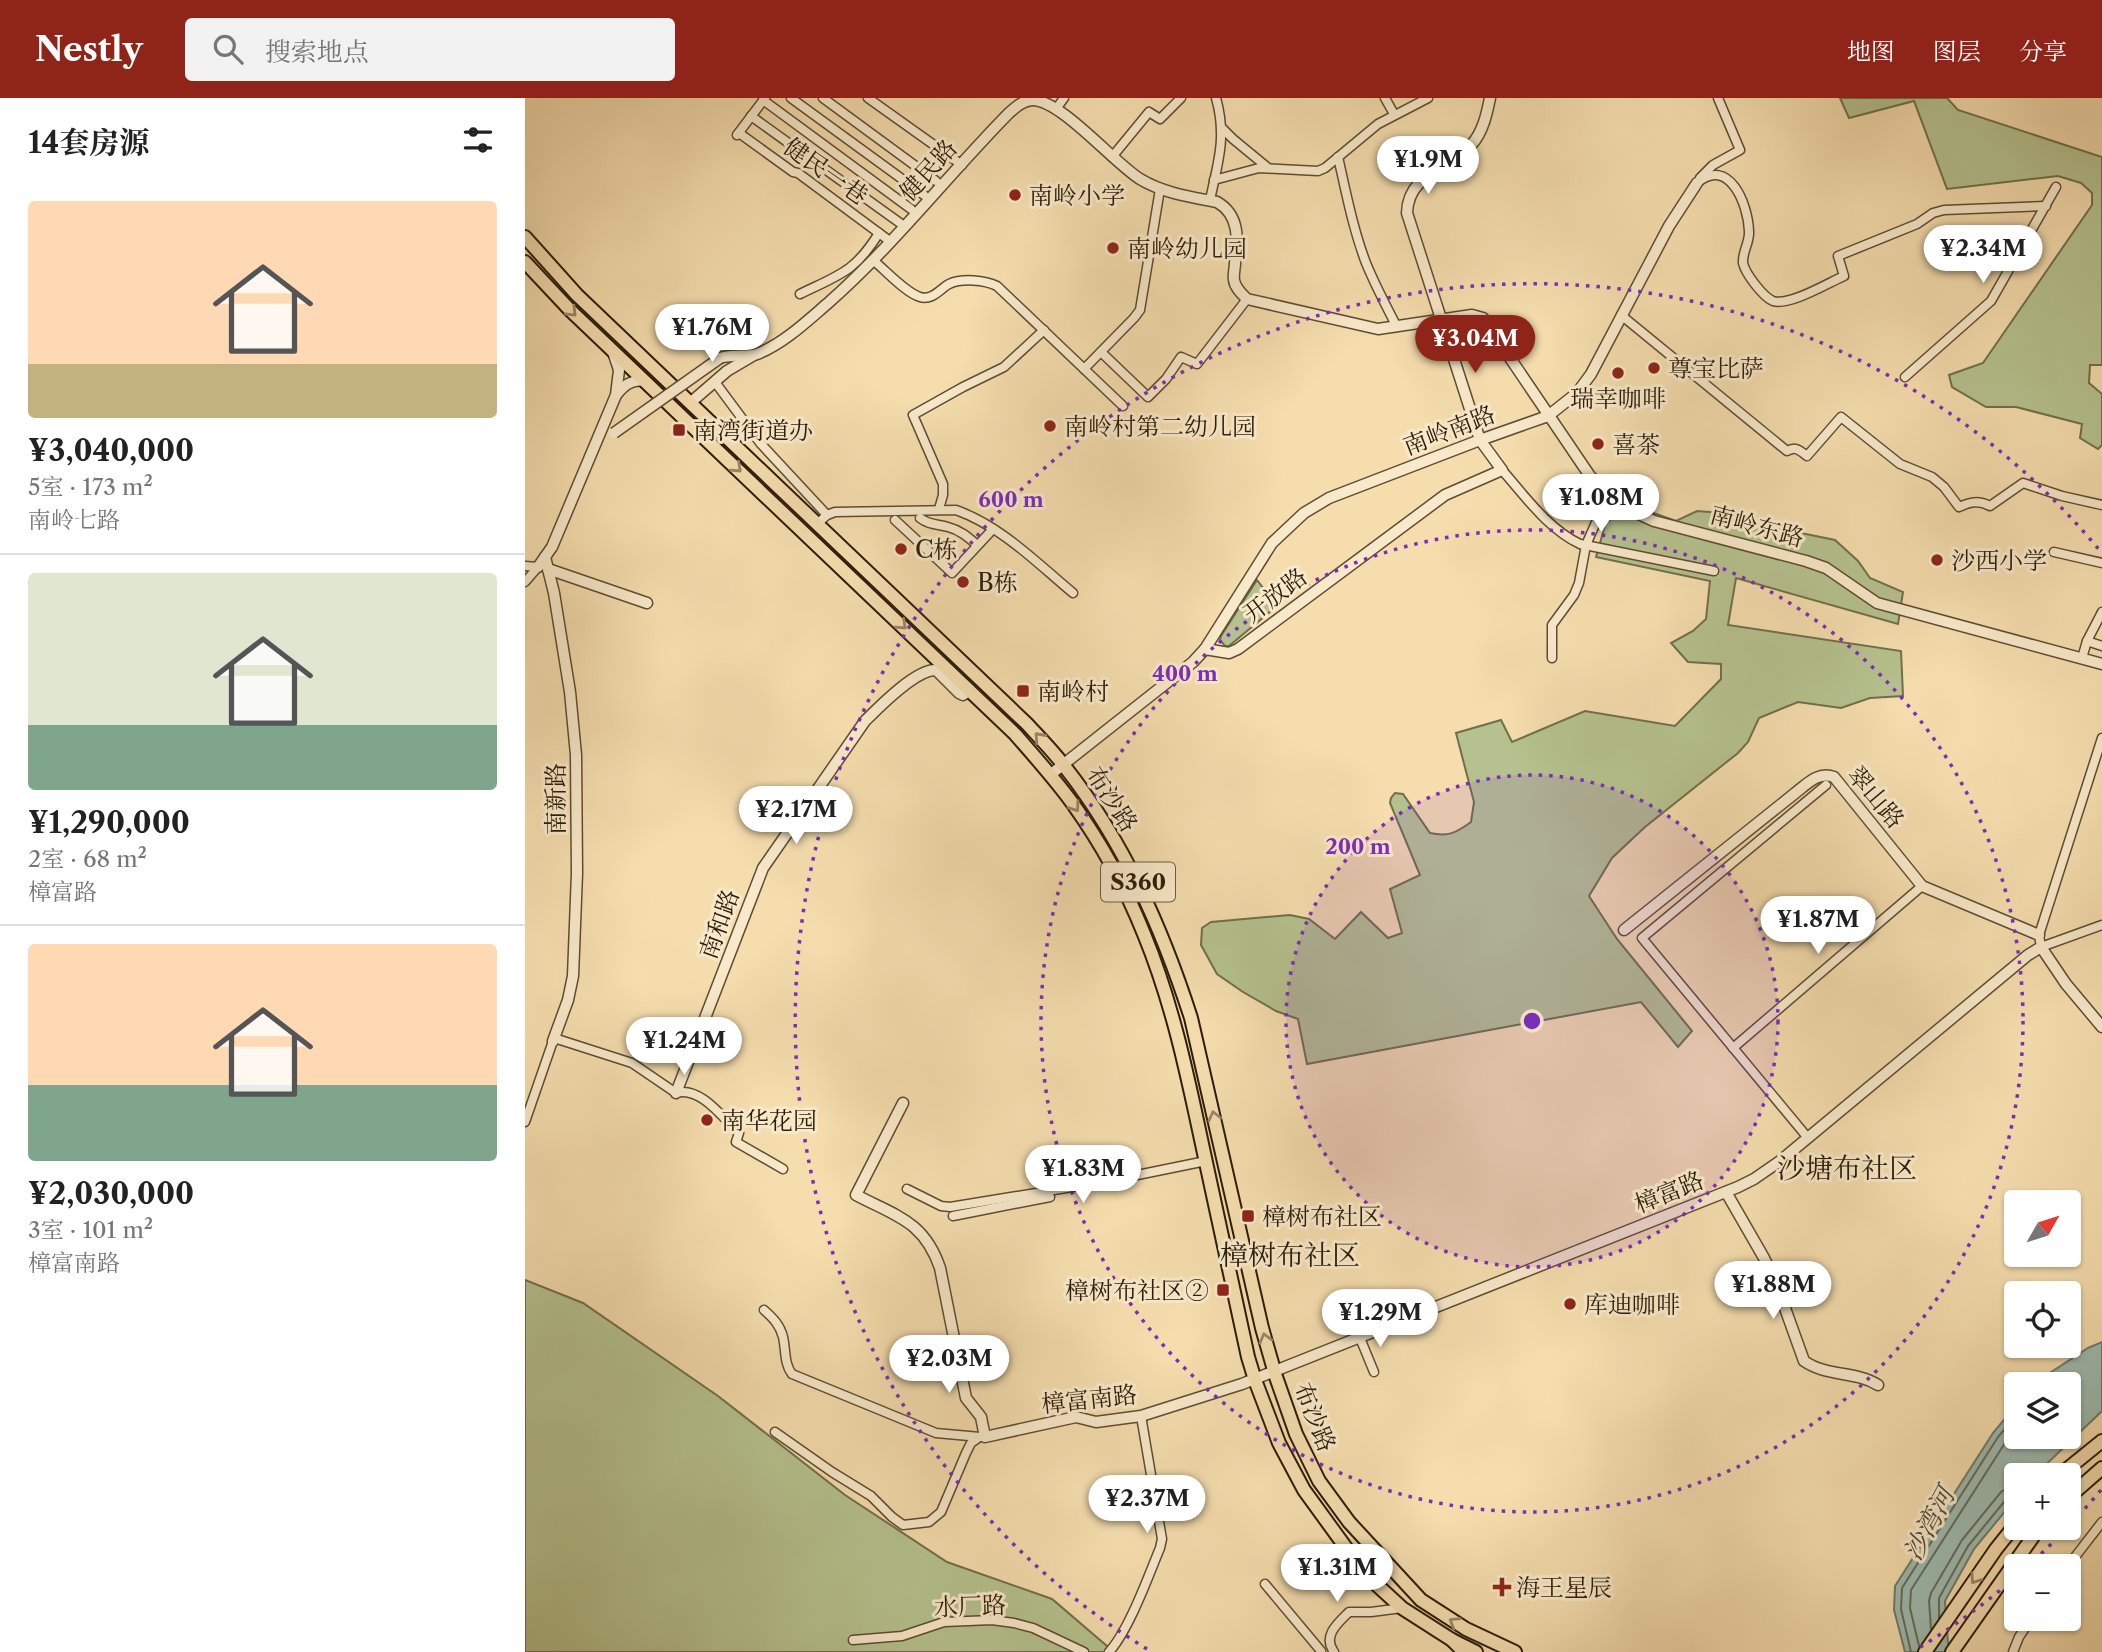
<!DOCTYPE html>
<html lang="zh">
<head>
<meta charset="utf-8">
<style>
  body { margin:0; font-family:"Libre Caslon Text","Noto Serif SC",serif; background:#f2f2f2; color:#222; height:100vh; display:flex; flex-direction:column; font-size:26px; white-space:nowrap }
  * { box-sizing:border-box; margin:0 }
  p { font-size:23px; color:#767676 }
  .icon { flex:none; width:38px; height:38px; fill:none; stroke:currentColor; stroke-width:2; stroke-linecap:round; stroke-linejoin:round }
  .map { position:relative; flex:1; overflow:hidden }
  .side { display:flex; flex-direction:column; background:#fff; width:525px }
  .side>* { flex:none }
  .needle { width:46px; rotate:51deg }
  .controls { position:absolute; left:1479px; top:1092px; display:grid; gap:14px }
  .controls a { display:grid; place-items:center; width:77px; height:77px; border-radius:7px; background:#fff; box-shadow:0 2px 5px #0004; font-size:35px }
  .price { position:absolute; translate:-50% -60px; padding:0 16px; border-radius:24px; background:#fff; color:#222; font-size:23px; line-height:46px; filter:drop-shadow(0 2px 4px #0008) }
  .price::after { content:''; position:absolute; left:50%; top:42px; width:21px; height:16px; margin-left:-10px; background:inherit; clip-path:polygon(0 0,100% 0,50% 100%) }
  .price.current { background:#8f2418; color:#fff }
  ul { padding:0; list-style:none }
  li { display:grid; align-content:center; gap:14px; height:371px; padding:0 28px }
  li+li { border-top:2px solid #e0e0e0 }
  li span { display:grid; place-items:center; height:217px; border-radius:7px; color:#555 }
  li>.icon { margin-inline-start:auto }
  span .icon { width:126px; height:126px; fill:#fffc; stroke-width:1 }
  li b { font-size:30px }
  h2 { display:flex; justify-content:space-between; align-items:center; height:84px; padding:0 28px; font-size:30px }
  header { display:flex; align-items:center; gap:42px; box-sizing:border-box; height:98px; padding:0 35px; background:#8f2418; color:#fff }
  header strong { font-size:33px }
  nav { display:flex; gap:38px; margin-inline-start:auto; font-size:24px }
  .search { width:490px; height:63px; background:#f2f2f2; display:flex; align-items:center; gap:18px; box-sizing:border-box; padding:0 24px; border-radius:7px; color:#767676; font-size:26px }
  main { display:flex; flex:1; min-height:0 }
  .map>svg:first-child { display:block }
</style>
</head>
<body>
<header>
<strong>Nestly</strong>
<div class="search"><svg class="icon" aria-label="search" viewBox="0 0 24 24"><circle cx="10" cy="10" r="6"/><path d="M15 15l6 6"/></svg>搜索地点</div>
<nav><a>地图</a><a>图层</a><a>分享</a></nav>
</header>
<main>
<section class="side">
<h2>14套房源<svg class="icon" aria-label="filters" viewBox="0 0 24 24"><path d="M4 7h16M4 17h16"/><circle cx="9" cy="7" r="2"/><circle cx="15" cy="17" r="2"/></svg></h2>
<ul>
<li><span style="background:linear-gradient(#ffd9b3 75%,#c2b280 0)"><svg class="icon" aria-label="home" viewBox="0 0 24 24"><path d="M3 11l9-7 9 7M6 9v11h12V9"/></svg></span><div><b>¥3,040,000</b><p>5室 · 173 m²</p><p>南岭七路</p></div></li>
<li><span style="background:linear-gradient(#dfe7d0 70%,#7fa58c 0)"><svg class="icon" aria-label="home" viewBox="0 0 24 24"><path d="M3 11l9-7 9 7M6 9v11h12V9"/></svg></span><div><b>¥1,290,000</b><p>2室 · 68 m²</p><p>樟富路</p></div></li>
<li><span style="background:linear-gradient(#ffd9b3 65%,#7fa58c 0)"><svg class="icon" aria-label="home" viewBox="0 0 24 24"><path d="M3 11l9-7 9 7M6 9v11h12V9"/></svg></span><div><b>¥2,030,000</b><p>3室 · 101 m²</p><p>樟富南路</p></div></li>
</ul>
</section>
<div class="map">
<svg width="1577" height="1554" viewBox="0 0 1577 1554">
  <rect width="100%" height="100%" fill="#f5ddae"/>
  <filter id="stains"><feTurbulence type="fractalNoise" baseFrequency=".00286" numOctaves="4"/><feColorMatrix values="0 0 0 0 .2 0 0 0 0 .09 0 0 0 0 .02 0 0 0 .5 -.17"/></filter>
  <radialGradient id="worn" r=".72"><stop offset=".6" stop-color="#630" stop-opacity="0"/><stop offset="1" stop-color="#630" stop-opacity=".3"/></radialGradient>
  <g fill="#b5c28f" stroke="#706f4c" stroke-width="2">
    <path d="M 1315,0 L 1422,0 L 1433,12 L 1577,59 L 1577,267 L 1565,267 L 1564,285 L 1577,296 L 1577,347 L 1573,351 L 1555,340 L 1557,326 L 1491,309 L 1461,309 L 1427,289 L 1424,277 L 1458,265 L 1567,107 L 1567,95 L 1556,85 L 1533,78 L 1422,91 L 1389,3 L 1324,20 Z"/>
    <path d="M 1109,408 L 1151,423 L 1172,413 L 1198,415 L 1227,425 L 1310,442 L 1333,463 L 1345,480 L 1378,494 L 1373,526 L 1211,480 L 1203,527 L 1376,553 L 1378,598 L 1345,600 L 1316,610 L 1273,604 L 1234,620 L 1223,644 L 1213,655 L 1120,729 L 1087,760 L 1064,798 L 1092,841 L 1167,933 L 1153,949 L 1116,904 L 782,966 L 773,921 L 751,913 L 718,894 L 692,876 L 676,847 L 677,830 L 686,824 L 765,817 L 784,821 L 810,841 L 836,814 L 863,840 L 877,835 L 865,791 L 895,777 L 865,705 L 866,700 L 870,695 L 878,696 L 905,735 C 923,739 931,735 946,724 L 949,704 L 931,635 L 976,622 L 987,644 L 1060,613 L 1150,628 L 1196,581 L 1196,566 L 1163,564 L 1146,545 L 1168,533 L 1181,521 L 1185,483 L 1071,459 L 1081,424 Z"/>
    <path d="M 732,482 L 752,508 L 704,548 L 700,548 L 695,542 L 696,538 Z"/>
    <path d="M 0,1182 L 58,1205 L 193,1298 L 320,1397 L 422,1464 L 527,1501 L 589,1554 L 0,1554 Z"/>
  </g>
  <path fill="#9dbbb0" stroke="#707b6d" stroke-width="2" d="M 1577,1244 L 1577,1313 L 1510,1377 L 1491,1377 L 1491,1400 L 1449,1451 L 1420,1503 L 1423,1545 L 1427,1554 L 1380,1554 L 1369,1512 L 1370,1488 L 1468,1335 L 1491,1307 L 1491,1339 L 1544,1339 L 1544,1286 L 1508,1286 L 1563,1250 Z"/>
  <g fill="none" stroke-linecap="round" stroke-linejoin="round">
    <g stroke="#646c5c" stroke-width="2">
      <path d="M 1414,1520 L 1414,1500 L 1443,1448 L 1483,1399 L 1491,1397"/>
      <path d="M 1406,1531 L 1404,1503 L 1406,1495 L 1437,1442 L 1476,1394 L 1483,1389 L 1491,1388"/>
      <path d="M 1394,1548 L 1385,1510 L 1386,1492 L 1480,1345 L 1491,1331"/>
      <path d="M 1386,1554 L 1376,1511 L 1377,1490 L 1473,1339 L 1491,1318"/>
    </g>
    <g stroke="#5e4c32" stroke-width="11">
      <g id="minor">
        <path d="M 266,0 L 399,97"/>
        <path d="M 298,0 L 411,83"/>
        <path d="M 343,0 L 437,67"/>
        <path d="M 860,0 L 869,16"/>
        <path d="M 238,2 L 386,111"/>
        <path d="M 531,11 L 539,0"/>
        <path d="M 226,18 L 375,125"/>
        <path d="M 698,31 L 708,41 L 742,69"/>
        <path d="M 214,35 L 268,74 L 273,75 L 366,144"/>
        <path d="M 212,37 L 240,0"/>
        <path d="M 587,59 L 624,14 L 635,21 L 656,0"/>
        <path d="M 813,59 C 821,94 828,131 841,165 C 850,187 861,208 872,229"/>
        <path d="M 1175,80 L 1188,67 L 1215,52 L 1193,0"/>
        <path d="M 689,82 L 734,70 L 793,73 L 800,70 L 853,26 L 903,0"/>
        <path d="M 1172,85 C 1204,58 1223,106 1224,133 C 1225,144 1217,154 1218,165 C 1220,175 1238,199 1248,203 C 1265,208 1303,185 1319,178 L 1313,158 L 1392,126 L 1408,115 L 1419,112 L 1521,108"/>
        <path d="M 685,102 C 693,64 702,39 691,0"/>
        <path d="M 348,162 C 360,172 381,195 395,199 C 407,203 415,191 424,186 C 437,180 460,182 472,188 L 598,308"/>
        <path d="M 275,196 C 314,177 330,174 354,135"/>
        <path d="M 1096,217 L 1262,353 C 1271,348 1274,352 1282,358 L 1316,319 L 1375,366 L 1407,379 L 1419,389 L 1434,409 C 1445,404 1453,402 1465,408 L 1498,385 L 1537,398 L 1577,407"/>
        <path d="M 576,254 L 623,299 L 641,281 L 656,259 L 672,266 L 722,201"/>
        <path d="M 559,271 L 609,220 L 615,212 L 635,91"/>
        <path d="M 1380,279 L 1466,203 L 1531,89"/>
        <path d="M 190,284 L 236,346 L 302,417"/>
        <path d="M 977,372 C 1000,398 1023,431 1055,446 L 1189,473"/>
        <path d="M 414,411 L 418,397 L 418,386 L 388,317 L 438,289 L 479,269 L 519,232"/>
        <path d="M 395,420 C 404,427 412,426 423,429 C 435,432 443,439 452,447"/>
        <path d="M 370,422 L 427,475 L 468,431"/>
        <path d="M 292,426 L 302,417 L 310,414 L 431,412 C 476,428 512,465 548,495"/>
        <path d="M 1529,454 L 1577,465"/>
        <path d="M 0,468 L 13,469"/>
        <path d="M 0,484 L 13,469"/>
        <path d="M 1562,543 L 1577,514"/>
        <path d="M 1027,560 L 1027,527 L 1049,497 L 1054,485 L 1061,447 L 1083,397"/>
        <path d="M 1557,560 L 1562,543 L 1577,548"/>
        <path d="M 1577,640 L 1514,837 L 1516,849 L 1577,827"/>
        <path d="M 29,940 L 107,965 L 151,995 C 175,988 197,1019 214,1035 L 211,1044 L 258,1071"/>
        <path d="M 1208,950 L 1397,788"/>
        <path d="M 0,1024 L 28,943"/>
        <path d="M 1283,1040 L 1117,840 L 1301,687"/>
        <path d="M 382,1091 L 416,1108 L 425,1109 L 578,1084 L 681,1063"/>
        <path d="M 428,1118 L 525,1099"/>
        <path d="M 239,1212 C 248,1220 255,1227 258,1239 C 261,1252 259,1266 267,1276 L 411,1335 L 455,1339"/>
        <path d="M 835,1240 L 849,1274"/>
        <path d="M 250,1334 L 307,1374 L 346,1398 L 367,1419 L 378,1427 L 404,1424 L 416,1414 L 441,1355 L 446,1345 L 453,1340"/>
        <path d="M 1543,1468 L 1577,1424"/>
        <path d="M 740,1486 L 796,1553"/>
        <path d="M 328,1542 L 377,1538 L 419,1524 L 467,1522 L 489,1525 L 508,1530 L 559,1554"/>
        <path d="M 584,1554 C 604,1532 623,1479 635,1450 L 637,1441 L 616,1318"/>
        <path d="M 809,1554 C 797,1538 813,1525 824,1514 L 846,1514 L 877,1510"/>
        <path d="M 1488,1554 L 1494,1539 L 1506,1521"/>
      </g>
    </g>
    <g stroke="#5e4c32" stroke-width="13">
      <g id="tertiary">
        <path d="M 195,260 C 208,256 223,259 232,256 C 258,246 281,224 302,206 C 368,148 422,78 484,15 C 491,9 497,3 507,2 C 535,1 588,64 615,81 C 638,95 666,99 692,104 C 715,117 713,142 710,165 C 710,170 708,177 709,182 C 710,190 717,196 722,201 L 853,231 L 947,217 L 958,220 L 1065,378 L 1083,397 L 1103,411 L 1129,423 L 1281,463 L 1301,470 L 1352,505 L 1577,566"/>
        <path d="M 92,296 C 99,287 107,281 120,283"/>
        <path d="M 165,305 L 202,273 L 229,257"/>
        <path d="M 20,459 L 29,495 L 45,594 L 51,657 L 52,775 L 48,878 L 43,902 L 28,943"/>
        <path d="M 13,469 L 27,449 L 91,297 L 94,272 L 88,254"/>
        <path d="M 23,471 L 122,505"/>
        <path d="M 680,551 L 747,445 L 779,415 L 804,400 L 955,342 L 1023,318 L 1052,295 L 1066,276 L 1144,128 L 1172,85"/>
        <path d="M 525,677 L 668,564 L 680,551 L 704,555 L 713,551 L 920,397 L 977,372 L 955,342 L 882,115 C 883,75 925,71 947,46 C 958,34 962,15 965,0"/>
        <path d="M 1099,832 L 1269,696 C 1282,686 1293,673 1309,679 L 1397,788 L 1514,837"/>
        <path d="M 151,995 L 238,770 L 340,623 C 354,609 391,571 411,572 L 434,595 L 438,597 L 445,592"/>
        <path d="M 378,1005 L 331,1097 C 371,1118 399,1123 415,1170 L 441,1300 L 456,1319 L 460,1339 L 551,1319 L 571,1324 L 616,1318 L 717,1286 L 1213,1089 L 1229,1081 L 1255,1063 L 1503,857 L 1516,849 L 1541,886 L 1577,929"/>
        <path d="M 1201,1094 L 1239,1160 L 1252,1188 L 1279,1263 C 1302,1279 1331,1273 1353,1287"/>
      </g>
    </g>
    <g stroke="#2c1c09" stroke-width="16">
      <g id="primary">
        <path d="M 0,139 L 52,197 L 501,625 C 514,639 528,653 540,669 C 599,744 637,830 666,920 L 737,1230 L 751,1279 L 771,1336 L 794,1383 L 824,1424 L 896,1502 L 941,1531 L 990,1554"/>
        <path d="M 0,164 L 45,212 L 490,636 C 510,659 530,681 548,706 C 576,745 601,791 619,836 C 647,904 662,975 677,1046 C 693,1117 708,1188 723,1259 L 730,1282 L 754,1345 L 779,1392 L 840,1476 L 877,1510 L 927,1542 L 951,1554"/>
      </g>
    </g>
    <g stroke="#2c1c09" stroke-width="16">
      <g id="trunk">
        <path d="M 1535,1377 L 1577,1343"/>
        <path d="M 1544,1399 L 1577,1370"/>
        <path d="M 927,1542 L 939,1554"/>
        <path d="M 1400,1554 L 1471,1451 L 1491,1426"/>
        <path d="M 1427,1554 L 1514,1430"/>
      </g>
    </g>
    <use href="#minor" stroke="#f8e9ca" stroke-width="8"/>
    <use href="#tertiary" stroke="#f8e9ca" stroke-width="10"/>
    <use href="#primary" stroke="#f5ddae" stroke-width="12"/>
    <use href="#trunk" stroke="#f5ddae" stroke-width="12"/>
    <g stroke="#5e4c32" stroke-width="13" stroke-linecap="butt">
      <path id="tertiary-bridge" d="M 89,335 L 195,260"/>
    </g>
    <use href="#tertiary-bridge" stroke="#f8e9ca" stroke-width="10"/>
  </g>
  <defs><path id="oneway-chevron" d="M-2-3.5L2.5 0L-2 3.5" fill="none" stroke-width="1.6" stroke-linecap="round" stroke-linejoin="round" transform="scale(1.75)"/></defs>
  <g stroke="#9b8664">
    <use href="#oneway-chevron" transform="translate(47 214) rotate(45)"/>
    <use href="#oneway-chevron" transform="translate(212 370) rotate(43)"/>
    <use href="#oneway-chevron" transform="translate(377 527) rotate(43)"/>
    <use href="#oneway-chevron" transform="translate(514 639) rotate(-132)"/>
    <use href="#oneway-chevron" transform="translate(550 709) rotate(55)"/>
    <use href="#oneway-chevron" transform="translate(689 1018) rotate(-103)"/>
    <use href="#oneway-chevron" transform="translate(740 1240) rotate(-105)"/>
    <use href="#oneway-chevron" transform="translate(1450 1481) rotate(124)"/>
    <use href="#oneway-chevron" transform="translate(929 1524) rotate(-148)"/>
  </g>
  <circle cx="1007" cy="923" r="246" fill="#7b2cbf" fill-opacity=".12"/>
  <g fill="none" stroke="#7b2cbf" stroke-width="3.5" stroke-dasharray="3.5 7">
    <circle cx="1007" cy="923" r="246"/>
    <circle cx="1007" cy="923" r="491"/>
    <path d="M1576 1392A737 737 0 0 1 1505 1466M1491 1479A737 737 0 0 1 1392 1551M622 1551A737 737 0 1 1 1576 454"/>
  </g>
  <g fill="#8f2418" stroke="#f8e9ca" stroke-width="2.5">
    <circle cx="490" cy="97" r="7"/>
    <circle cx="588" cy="150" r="7"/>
    <circle cx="1129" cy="270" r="7"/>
    <circle cx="1093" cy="275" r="7"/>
    <circle cx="525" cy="328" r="7"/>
    <rect x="147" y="325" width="14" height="14" rx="3.5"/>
    <circle cx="1073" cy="346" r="7"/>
    <circle cx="376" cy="451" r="7"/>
    <circle cx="1412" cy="462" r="7"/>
    <circle cx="438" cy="484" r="7"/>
    <rect x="491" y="586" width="14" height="14" rx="3.5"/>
    <circle cx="182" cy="1022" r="7"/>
    <rect x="716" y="1111" width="14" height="14" rx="3.5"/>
    <rect x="691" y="1185" width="14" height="14" rx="3.5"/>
    <circle cx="1045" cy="1206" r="7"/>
    <path d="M973.5 1478.5h7v7h7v7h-7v7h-7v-7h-7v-7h7z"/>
  </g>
  <g text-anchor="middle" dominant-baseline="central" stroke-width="6" stroke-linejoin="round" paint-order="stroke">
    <rect fill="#f8e9ca" stroke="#695a43" stroke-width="2" x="576" y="764.5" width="74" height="39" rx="5"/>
    <g font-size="23" font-weight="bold" fill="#2c1c09">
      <text x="613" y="784">S360</text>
    </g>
    <g font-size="24" fill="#2c1c09" stroke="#f8e9ca">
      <text transform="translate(403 72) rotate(-48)">健民路</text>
      <text transform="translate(301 73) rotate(35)">健民一巷</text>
      <text transform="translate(924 332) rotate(-21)">南岭南路</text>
      <text transform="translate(1232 428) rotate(15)">南岭东路</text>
      <text transform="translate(750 497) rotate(-37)">开放路</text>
      <text transform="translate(1351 699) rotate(50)">翠山路</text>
      <text transform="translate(30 701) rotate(-90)">南新路</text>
      <text transform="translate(587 701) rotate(57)">布沙路</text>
      <text transform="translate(194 826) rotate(-70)">南和路</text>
      <text transform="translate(1144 1094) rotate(-22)">樟富路</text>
      <text transform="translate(564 1301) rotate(-6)">樟富南路</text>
      <text transform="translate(790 1319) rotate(68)">布沙路</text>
      <text transform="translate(445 1508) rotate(-2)">水厂路</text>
    </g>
    <g font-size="24" fill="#2c1c09" stroke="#f8e9ca" text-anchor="start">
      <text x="504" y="97">南岭小学</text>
      <text x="602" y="150">南岭幼儿园</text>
      <text x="1143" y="270">尊宝比萨</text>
      <text x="1093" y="300" text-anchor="middle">瑞幸咖啡</text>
      <text x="539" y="328">南岭村第二幼儿园</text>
      <text x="168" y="332">南湾街道办</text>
      <text x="1087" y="346">喜茶</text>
      <text x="390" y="451">C栋</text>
      <text x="1426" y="462">沙西小学</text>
      <text x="452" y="484">B栋</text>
      <text x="512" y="593">南岭村</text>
      <text x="196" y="1022">南华花园</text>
      <text x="737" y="1118">樟树布社区</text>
      <text x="684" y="1192" text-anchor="end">樟树布社区②</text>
      <text x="1059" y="1206">库迪咖啡</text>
      <text x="991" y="1489">海王星辰</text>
    </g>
    <g font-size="26" font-style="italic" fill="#4e4c3b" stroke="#f8e9ca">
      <text transform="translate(1404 1426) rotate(-62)">沙湾河</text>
    </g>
    <g font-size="28" fill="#2c1c09" stroke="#f8e9ca">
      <text x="1322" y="1070">沙塘布社区</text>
      <text x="765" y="1157">樟树布社区</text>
    </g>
  </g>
  <circle cx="1007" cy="923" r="10" fill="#7b2cbf" stroke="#f8e9ca" stroke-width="3.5"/>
  <g font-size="21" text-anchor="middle" font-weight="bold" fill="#7b2cbf" stroke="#f8e9ca" stroke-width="6" stroke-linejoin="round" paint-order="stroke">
    <text x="486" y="409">600 m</text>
    <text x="660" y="583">400 m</text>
    <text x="833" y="756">200 m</text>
  </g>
  <rect width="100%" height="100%" filter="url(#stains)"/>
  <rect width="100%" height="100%" fill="url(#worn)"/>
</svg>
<div class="controls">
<a><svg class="needle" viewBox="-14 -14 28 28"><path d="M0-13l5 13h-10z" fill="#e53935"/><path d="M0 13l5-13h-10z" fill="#767676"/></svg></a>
<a><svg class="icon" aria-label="locate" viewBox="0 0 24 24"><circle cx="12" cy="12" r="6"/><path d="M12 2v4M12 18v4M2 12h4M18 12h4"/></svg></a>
<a><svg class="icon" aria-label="layers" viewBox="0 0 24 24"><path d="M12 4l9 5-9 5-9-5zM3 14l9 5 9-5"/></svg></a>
<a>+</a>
<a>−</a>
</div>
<b class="price" style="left:903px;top:98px">¥1.9M</b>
<b class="price" style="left:1458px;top:187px">¥2.34M</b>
<b class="price" style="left:187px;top:266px">¥1.76M</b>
<b class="price current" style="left:950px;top:277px">¥3.04M</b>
<b class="price" style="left:1076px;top:436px">¥1.08M</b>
<b class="price" style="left:271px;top:748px">¥2.17M</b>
<b class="price" style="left:1293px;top:858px">¥1.87M</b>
<b class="price" style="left:159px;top:979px">¥1.24M</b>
<b class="price" style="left:558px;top:1107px">¥1.83M</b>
<b class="price" style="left:1248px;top:1223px">¥1.88M</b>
<b class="price" style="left:855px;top:1251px">¥1.29M</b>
<b class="price" style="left:424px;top:1297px">¥2.03M</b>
<b class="price" style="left:622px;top:1437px">¥2.37M</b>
<b class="price" style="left:812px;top:1506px">¥1.31M</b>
</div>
</main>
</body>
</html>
